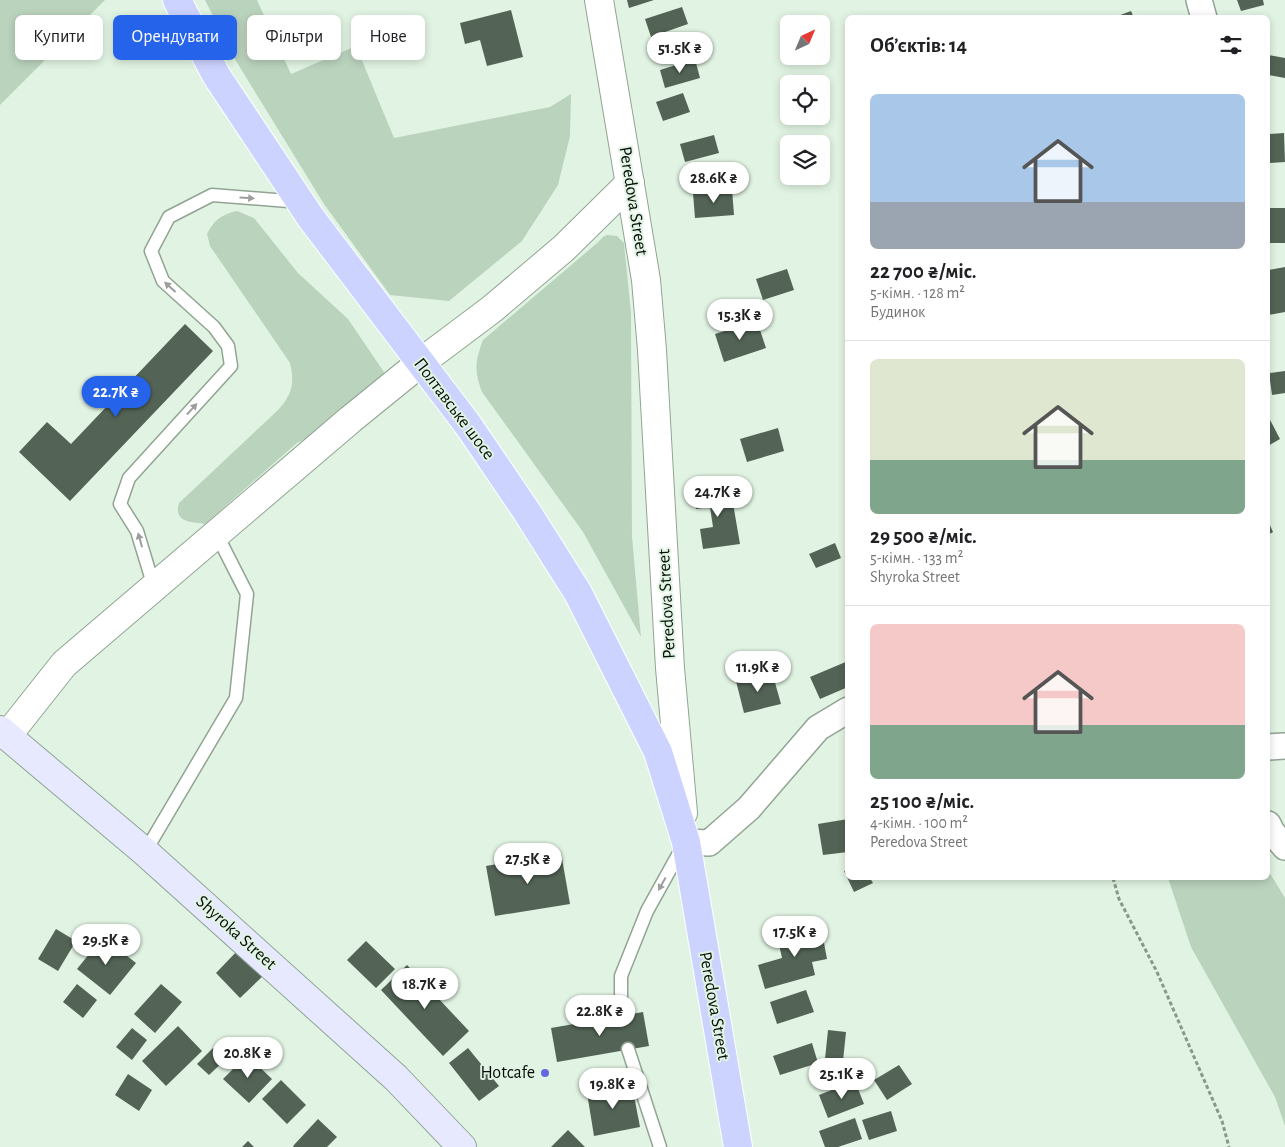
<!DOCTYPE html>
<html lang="uk">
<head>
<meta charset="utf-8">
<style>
  body { margin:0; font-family:"Alegreya Sans",sans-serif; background:#f6f6f6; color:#202124; height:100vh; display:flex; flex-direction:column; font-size:19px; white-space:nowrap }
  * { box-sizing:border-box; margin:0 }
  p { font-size:16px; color:#757577 }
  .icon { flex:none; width:28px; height:28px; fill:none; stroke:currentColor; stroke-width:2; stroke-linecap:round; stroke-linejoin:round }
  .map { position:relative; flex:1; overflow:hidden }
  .details { position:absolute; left:845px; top:15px; width:425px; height:865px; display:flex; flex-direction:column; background:#fff; border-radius:8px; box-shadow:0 2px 8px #0003 }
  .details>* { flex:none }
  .hud { position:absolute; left:15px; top:15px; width:475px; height:45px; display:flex; gap:10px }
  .needle { width:32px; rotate:44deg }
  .tools { position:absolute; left:780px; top:15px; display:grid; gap:10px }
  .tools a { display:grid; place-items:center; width:50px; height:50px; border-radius:8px; background:#fff; box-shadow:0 2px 8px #0003; font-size:25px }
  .price { position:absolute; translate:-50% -42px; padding:0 11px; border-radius:18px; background:#fff; color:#222; font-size:16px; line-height:32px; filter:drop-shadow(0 1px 2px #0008) }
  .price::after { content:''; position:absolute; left:50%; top:30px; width:15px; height:11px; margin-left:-8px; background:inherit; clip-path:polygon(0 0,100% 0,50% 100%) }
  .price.active { background:#2563eb; color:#fff }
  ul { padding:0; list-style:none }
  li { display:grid; align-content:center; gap:10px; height:265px; padding:0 25px }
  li+li { border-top:1px solid #e0e0e0 }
  li span { display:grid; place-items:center; height:155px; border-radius:8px; color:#555 }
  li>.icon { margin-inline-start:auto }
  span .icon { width:90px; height:90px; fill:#fffc; stroke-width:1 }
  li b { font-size:21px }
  h2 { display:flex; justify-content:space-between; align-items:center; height:60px; padding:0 25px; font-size:21px }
  .pill { padding:0 18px; border-radius:8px; background:#fff; box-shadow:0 2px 8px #0003; font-size:18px; line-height:45px }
  .pill.active { background:#2563eb; color:#fff }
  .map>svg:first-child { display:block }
</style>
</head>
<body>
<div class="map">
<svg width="1285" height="1147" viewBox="0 0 1285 1147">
  <rect width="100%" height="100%" fill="#e1f4e3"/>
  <g fill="#bad3bd">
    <path d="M 0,0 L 105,0 L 0,105 Z"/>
    <path d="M 205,0 L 257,0 L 291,74 L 356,46 L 394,138 L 550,107 L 571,94 L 570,136 L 558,185 L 522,241 L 449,301 L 390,295 L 324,204 L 236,61 Z"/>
    <path d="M 237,211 L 254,218 L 298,273 L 348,319 L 384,372 L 374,395 L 349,419 L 297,443 L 205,524 C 192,522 173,523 179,503 L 277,411 C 292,395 295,384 290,363 L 210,246 L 207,234 C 214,220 222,214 237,211 Z"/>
    <path d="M 607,235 L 617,236 L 624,243 L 631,313 L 632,537 L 641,637 L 583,532 L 482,392 C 474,371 475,361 483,340 L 596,244 L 603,237 Z"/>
    <path d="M 1268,870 L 1285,898 L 1285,1126 L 1275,1097 L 1191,947 L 1168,878 L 1268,878 Z"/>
  </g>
  <g fill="#536456">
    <path d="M 627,0 L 654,0 L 629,8 Z"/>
    <path d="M 1237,0 L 1263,0 L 1264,5 L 1241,11 Z"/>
    <path d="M 682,7 L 688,24 L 651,37 L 645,19 Z"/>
    <path d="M 511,10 L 523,57 L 487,66 L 480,40 L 465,44 L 460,23 Z"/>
    <path d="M 1131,11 L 1134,18 L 1115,18 L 1115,17 Z"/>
    <path d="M 1268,55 L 1285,58 L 1285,78 L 1268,75 Z"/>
    <path d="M 695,59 L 700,78 L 665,88 L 660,70 Z"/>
    <path d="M 683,93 L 690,112 L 663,121 L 656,102 Z"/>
    <path d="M 1284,133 L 1285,162 L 1268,163 L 1268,134 Z"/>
    <path d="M 714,135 L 719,153 L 685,162 L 680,144 Z"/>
    <path d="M 732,189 L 734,215 L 695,218 L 693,193 Z"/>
    <rect x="1268" y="208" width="17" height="35"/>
    <path d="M 1285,267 L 1285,312 L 1268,315 L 1268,270 Z"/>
    <path d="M 787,269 L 794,290 L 763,300 L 756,279 Z"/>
    <path d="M 757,321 L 766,348 L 724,362 L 715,334 Z"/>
    <path d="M 185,324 L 213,351 L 70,501 L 19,452 L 47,422 L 71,444 Z"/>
    <path d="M 1285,371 L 1285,393 L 1272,395 L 1269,373 Z"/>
    <path d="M 1268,416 L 1280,439 L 1268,446 Z"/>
    <path d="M 778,428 L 784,451 L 747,462 L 740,439 Z"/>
    <path d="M 730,486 L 740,544 L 703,549 L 700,529 L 713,527 L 710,507 L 696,509 L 693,492 Z"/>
    <path d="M 1268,521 L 1273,532 L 1268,535 Z"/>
    <path d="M 835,543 L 841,558 L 816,568 L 809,554 Z"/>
    <path d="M 848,661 L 848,687 L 820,699 L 810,677 Z"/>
    <path d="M 772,672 L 781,704 L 744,713 L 736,681 Z"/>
    <path d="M 848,819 L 848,852 L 823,855 L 818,824 Z"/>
    <path d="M 561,853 L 570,904 L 495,916 L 486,866 Z"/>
    <path d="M 848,870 L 848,878 L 870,878 L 873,883 L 854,892 L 844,871 Z"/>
    <path d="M 821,927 L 827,959 L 812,962 L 815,975 L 765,989 L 758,965 L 782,958 L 777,935 Z"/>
    <path d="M 56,929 L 76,941 L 58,971 L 38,959 Z"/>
    <path d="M 103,937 L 136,963 L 110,995 L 77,969 Z"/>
    <path d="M 366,941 L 395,969 L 376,988 L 347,960 Z"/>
    <path d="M 239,949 L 264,975 L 240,998 L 216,973 Z"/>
    <path d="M 407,965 L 469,1031 L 443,1056 L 381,990 Z"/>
    <path d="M 77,984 L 97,1000 L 83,1018 L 63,1002 Z"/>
    <path d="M 161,984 L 182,1002 L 155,1033 L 134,1014 Z"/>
    <path d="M 806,990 L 814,1012 L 777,1024 L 770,1002 Z"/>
    <path d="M 643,1012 L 649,1046 L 557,1062 L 551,1028 Z"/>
    <path d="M 178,1026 L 202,1051 L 166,1086 L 142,1061 Z"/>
    <path d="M 132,1028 L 147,1040 L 132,1060 L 116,1047 Z"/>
    <path d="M 828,1030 L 846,1032 L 843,1061 L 825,1059 Z"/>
    <path d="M 812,1043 L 818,1063 L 780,1075 L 773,1056 Z"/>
    <path d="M 213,1048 L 225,1060 L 209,1075 L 197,1064 Z"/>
    <path d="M 468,1048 L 499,1086 L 479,1101 L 449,1063 Z"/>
    <path d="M 247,1055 L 272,1079 L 249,1103 L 223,1079 Z"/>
    <path d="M 899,1065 L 912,1084 L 887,1100 L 874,1080 Z"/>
    <path d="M 128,1074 L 152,1090 L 139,1111 L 115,1095 Z"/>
    <path d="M 281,1080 L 306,1105 L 287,1124 L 262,1099 Z"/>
    <path d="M 855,1081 L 864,1104 L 828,1118 L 819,1095 Z"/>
    <path d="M 632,1085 L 640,1127 L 594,1136 L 587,1093 Z"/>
    <path d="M 891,1111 L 897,1131 L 869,1140 L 862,1120 Z"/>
    <path d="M 855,1118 L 862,1139 L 838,1147 L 825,1147 L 819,1131 Z"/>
    <path d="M 318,1119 L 337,1137 L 327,1147 L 294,1147 L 293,1146 Z"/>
    <path d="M 568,1130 L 585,1147 L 551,1147 Z"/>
    <path d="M 248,1141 L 254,1147 L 242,1147 Z"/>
  </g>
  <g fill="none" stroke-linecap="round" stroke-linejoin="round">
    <g stroke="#91a493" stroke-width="15">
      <g id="service">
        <path d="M 154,587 L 137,531 L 120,504 L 129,478 L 231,366 L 228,346 L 214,327 L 163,281 L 151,251 L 169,217 L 212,195 L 300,202"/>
        <path d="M 145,852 L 236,698 L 247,594 L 216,533"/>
        <path d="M 621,1016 L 621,976 L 647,911 L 683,846"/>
        <path d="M 628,1049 L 660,1147"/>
      </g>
    </g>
    <g stroke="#91a493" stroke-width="28">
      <g id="minor">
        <path d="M 1199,0 L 1204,18"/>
        <path d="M 1268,747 L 1285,746"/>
        <path d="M 1268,824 L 1272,832 L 1285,847"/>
        <path d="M 686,842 L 709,843 L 749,808 L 818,728 L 848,710"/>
      </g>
    </g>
    <g stroke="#91a493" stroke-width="30">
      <g id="tertiary">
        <path d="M 599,0 L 646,280 L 652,350 L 670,668 L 683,813"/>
        <path d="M 7,736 L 64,664 L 351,419 L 420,363 L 492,309 L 564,248 L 630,183"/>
      </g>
    </g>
    <g stroke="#91a493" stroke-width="30">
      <path id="secondary" d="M 0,730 L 145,852 L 396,1078 L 462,1147"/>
    </g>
    <g stroke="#fff" stroke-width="30">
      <path id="primary" d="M 177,0 L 216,75 L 311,218 L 468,425 L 527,512 L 578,593 L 658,752 L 686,842 L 738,1147"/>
    </g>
    <path stroke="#8a978b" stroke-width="3" stroke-dasharray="4 2.5" stroke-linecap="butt" d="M 1113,878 L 1119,899 L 1157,972 L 1222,1121 L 1229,1147"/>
    <use href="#service" stroke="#fff" stroke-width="12"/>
    <use href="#minor" stroke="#fff" stroke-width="25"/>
    <use href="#tertiary" stroke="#fff" stroke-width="28"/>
    <use href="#secondary" stroke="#e6e9ff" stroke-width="28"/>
    <use href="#primary" stroke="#cdd3ff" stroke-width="28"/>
  </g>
  <defs><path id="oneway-solid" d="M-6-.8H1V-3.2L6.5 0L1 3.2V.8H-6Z" transform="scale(1.25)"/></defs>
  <g fill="#9c9f9d">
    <use href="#oneway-solid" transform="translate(247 198) rotate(4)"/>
    <use href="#oneway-solid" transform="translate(170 287) rotate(-138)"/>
    <use href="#oneway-solid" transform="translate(192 409) rotate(-47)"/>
    <use href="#oneway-solid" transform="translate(140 540) rotate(-106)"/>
    <use href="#oneway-solid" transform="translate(662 884) rotate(119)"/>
  </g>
  <circle fill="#6467e0" stroke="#e1f4e3" stroke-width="2" cx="545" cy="1073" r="5"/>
  <g text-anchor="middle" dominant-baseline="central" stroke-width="4" stroke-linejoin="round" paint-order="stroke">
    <g font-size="18" fill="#080e09" stroke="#e1f4e3">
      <text transform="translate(633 201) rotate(81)">Peredova Street</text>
      <text transform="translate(454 409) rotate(53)">Полтавське шосе</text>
      <text transform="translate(667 604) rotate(-93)">Peredova Street</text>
      <text transform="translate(236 933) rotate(42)">Shyroka Street</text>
      <text transform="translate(714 1006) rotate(80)">Peredova Street</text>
    </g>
    <g font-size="18" fill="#080e09" stroke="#e1f4e3" text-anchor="end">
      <text x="535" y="1073">Hotcafe</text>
    </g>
  </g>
</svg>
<div class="tools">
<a><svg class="needle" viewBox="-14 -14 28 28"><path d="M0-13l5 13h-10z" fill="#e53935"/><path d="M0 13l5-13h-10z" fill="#757577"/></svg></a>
<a><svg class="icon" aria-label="locate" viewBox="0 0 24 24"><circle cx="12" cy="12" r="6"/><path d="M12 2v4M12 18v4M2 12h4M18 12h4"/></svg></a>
<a><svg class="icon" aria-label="layers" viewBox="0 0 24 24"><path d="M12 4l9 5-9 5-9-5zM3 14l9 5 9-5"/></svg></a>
</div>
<b class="price" style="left:680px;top:74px">51.5K ₴</b>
<b class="price" style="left:714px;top:204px">28.6K ₴</b>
<b class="price" style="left:740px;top:341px">15.3K ₴</b>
<b class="price active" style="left:116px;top:418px">22.7K ₴</b>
<b class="price" style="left:718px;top:518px">24.7K ₴</b>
<b class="price" style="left:758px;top:693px">11.9K ₴</b>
<b class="price" style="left:528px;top:885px">27.5K ₴</b>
<b class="price" style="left:795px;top:958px">17.5K ₴</b>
<b class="price" style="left:106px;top:966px">29.5K ₴</b>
<b class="price" style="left:425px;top:1010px">18.7K ₴</b>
<b class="price" style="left:600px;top:1037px">22.8K ₴</b>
<b class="price" style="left:248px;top:1079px">20.8K ₴</b>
<b class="price" style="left:842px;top:1100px">25.1K ₴</b>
<b class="price" style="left:613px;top:1110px">19.8K ₴</b>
<div class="hud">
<a class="pill">Купити</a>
<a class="pill active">Орендувати</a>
<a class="pill">Фільтри</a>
<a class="pill">Нове</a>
</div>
<section class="details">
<h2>Об’єктів: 14<svg class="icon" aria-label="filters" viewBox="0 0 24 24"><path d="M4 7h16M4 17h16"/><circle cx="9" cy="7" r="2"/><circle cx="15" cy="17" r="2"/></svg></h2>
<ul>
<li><span style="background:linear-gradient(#a9c7e8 70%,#9aa5b1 0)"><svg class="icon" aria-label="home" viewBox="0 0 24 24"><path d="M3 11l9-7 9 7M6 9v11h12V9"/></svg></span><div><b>22 700 ₴/міс.</b><p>5-кімн. · 128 m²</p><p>Будинок</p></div></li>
<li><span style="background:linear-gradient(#dfe7d0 65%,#7fa58c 0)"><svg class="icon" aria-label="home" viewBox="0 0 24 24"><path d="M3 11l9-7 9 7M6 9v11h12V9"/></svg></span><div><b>29 500 ₴/міс.</b><p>5-кімн. · 133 m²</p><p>Shyroka Street</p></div></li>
<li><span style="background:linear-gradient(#f6c9c9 65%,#7fa58c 0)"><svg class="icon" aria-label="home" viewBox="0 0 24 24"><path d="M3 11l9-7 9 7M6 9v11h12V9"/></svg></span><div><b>25 100 ₴/міс.</b><p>4-кімн. · 100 m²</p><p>Peredova Street</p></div></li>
</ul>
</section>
</div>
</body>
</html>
